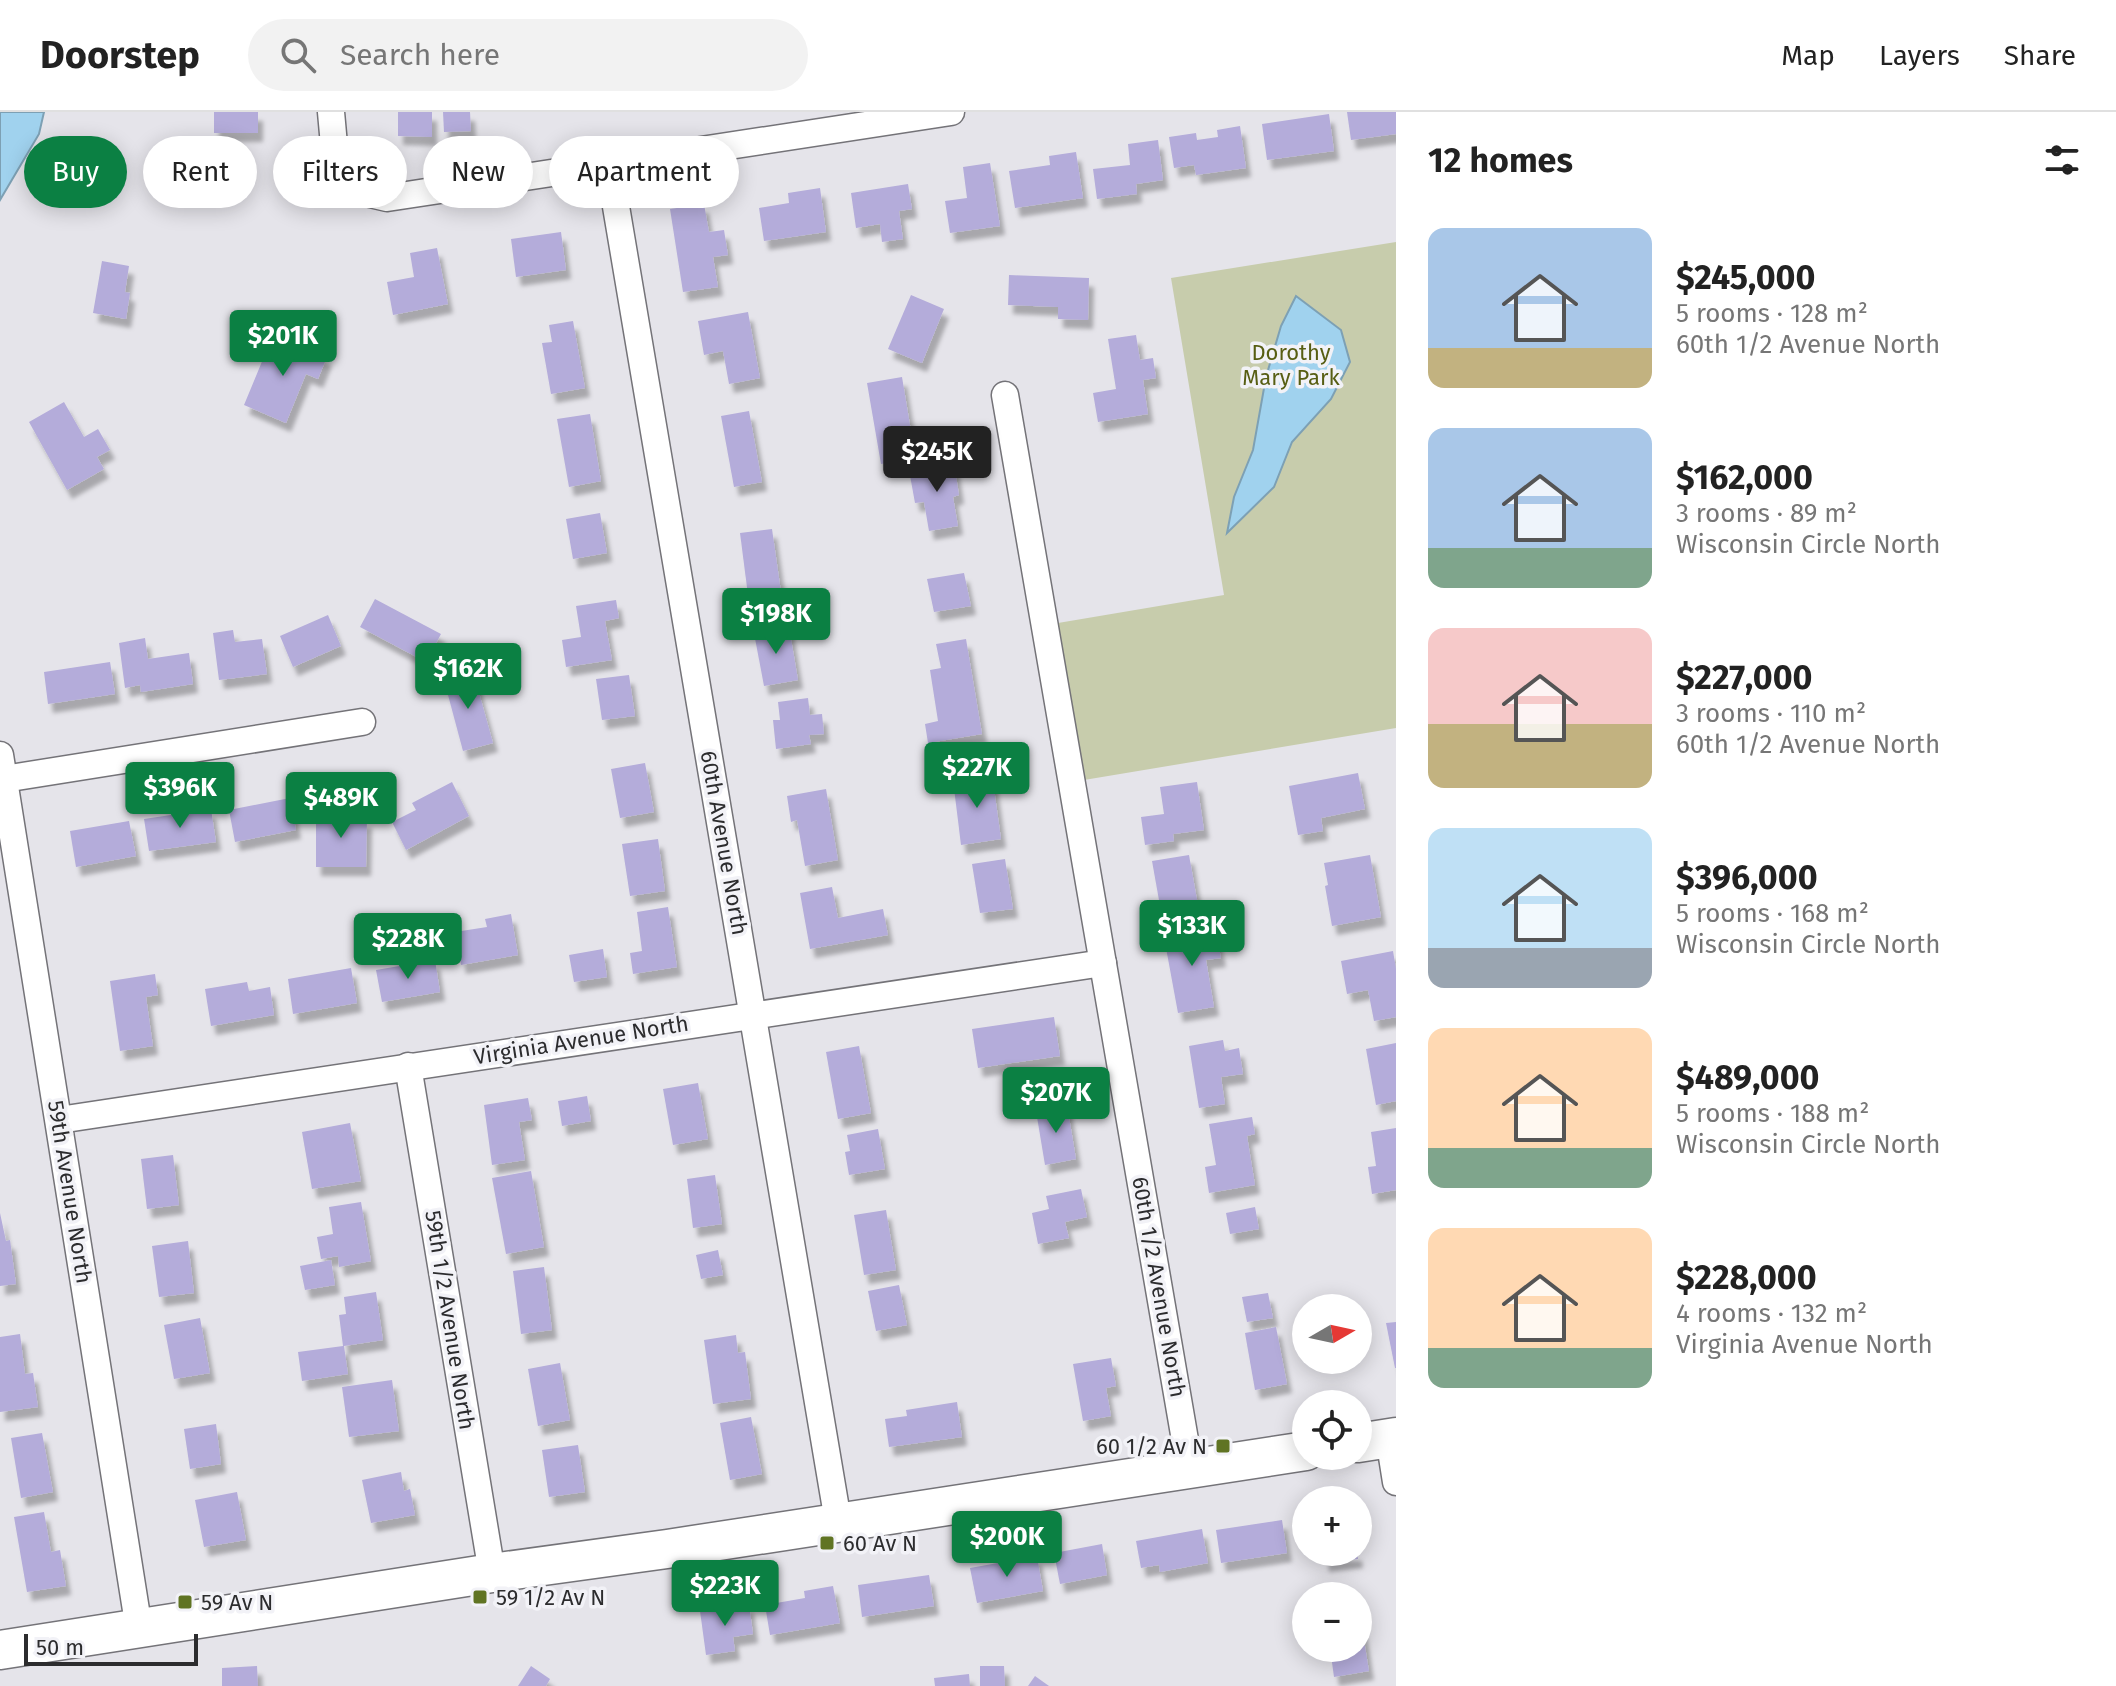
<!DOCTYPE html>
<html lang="en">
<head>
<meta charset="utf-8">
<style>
  body { margin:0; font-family:"Fira Sans",sans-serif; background:#f2f2f2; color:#222; height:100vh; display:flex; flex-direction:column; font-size:30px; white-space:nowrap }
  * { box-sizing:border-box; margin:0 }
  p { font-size:26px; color:#767676 }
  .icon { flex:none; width:44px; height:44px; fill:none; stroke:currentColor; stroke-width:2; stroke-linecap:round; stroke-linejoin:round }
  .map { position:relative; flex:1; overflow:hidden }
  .side { display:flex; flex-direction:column; background:#fff; width:720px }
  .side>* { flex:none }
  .guide { position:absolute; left:24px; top:24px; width:760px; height:72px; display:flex; gap:16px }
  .needle { width:52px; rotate:81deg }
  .fabs { position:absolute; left:1292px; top:1182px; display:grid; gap:16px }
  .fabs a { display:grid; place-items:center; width:80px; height:80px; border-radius:50%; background:#fff; box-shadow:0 4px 20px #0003; font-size:40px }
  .scale { position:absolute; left:24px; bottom:20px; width:174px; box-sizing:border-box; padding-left:8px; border:4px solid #2c2c2e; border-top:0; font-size:22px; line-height:28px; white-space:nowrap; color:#2c2c2e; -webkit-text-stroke:6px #f2f2f7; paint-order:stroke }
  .price { position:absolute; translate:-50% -68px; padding:0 18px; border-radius:8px; background:#0b8043; color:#fff; font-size:26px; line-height:52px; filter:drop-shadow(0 2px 4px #0008) }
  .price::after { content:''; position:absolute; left:50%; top:48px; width:24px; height:18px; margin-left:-12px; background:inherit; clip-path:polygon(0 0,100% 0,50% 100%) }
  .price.current { background:#222; color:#fff }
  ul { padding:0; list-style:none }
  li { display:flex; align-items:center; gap:24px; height:200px; padding:0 32px }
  li span { display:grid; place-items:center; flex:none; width:224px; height:160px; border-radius:16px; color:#555 }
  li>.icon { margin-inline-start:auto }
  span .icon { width:96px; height:96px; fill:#fffc; stroke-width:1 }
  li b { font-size:34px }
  h2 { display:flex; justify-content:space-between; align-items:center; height:96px; padding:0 32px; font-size:34px }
  .tag { padding:0 28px; border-radius:36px; background:#fff; box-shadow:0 4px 20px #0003; font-size:28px; line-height:72px }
  .tag.current { background:#0b8043; color:#fff }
  header { display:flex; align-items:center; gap:48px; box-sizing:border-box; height:112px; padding:0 40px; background:#fff; border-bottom:2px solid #e0e0e0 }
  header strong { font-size:38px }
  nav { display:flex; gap:44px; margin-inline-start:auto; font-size:28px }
  .search { width:560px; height:72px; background:#f2f2f2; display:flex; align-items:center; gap:20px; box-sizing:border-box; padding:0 28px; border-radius:44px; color:#767676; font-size:30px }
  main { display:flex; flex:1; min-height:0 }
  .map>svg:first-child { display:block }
</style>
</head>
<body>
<header>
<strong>Doorstep</strong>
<div class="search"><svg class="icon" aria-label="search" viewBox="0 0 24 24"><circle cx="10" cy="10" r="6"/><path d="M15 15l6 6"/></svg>Search here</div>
<nav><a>Map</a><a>Layers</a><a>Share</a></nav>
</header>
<main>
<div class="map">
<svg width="1396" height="1574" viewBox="0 0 1396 1574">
  <defs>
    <filter id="shadow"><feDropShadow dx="5" dy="9" stdDeviation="2" flood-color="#0004"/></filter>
  </defs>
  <rect width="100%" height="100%" fill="#e5e4ea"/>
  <path fill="#c7ccac" d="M 1396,130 L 1396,616 L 1084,668 L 1058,511 L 1224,483 L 1171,166 Z"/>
  <g fill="#a0d2ee" stroke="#7da0b4" stroke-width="2">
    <path d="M 0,0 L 44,0 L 39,22 L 0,88 Z"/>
    <path d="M 1296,184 L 1341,218 L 1350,250 L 1331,287 L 1292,330 L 1274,375 L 1227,421 L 1234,385 L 1253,338 L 1266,265 L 1281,214 Z"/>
  </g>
  <g fill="#b4acda" filter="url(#shadow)">
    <rect x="214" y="0" width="44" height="21"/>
    <path d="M 398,0 L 432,0 L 432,25 L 398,24 Z"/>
    <path d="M 443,0 L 470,0 L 471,19 L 444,20 Z"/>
    <path d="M 1347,0 L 1396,0 L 1396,22 L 1351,28 Z"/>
    <path d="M 1329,2 L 1334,39 L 1267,48 L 1262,12 Z"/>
    <path d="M 1240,14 L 1246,56 L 1196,63 L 1194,53 L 1174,56 L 1169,25 L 1196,21 L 1197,28 L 1218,25 L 1217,18 Z"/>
    <path d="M 1158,28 L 1163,68 L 1136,72 L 1137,82 L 1097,87 L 1093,57 L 1130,53 L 1128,32 Z"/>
    <path d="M 1076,40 L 1083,86 L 1015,96 L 1009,59 L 1050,53 L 1049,44 Z"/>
    <path d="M 990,51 L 1000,114 L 950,121 L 945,89 L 967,86 L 963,55 Z"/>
    <path d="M 908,72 L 912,97 L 899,99 L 903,127 L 882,130 L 880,112 L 856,116 L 851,81 Z"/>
    <path d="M 820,76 L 826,120 L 764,129 L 759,96 L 789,91 L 788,81 Z"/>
    <path d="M 704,92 L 709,120 L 724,118 L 728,143 L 713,145 L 718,175 L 683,180 L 670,97 Z"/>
    <path d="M 561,120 L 566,158 L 516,165 L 511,127 Z"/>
    <path d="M 437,136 L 448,192 L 393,203 L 387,170 L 414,165 L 410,141 Z"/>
    <path d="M 102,149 L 129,154 L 125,180 L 130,181 L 126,207 L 93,201 Z"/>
    <path d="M 1009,163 L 1089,166 L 1088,208 L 1058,207 L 1058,195 L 1008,193 Z"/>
    <path d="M 911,183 L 944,197 L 922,251 L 888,237 Z"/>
    <path d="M 748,200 L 760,266 L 729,272 L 723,239 L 704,243 L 698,209 Z"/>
    <path d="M 573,209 L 585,276 L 551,282 L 542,231 L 552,230 L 549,213 Z"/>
    <path d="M 273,223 L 327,245 L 318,267 L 306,262 L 286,311 L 244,293 Z"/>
    <path d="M 1136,223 L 1140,248 L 1153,246 L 1156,266 L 1143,268 L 1148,302 L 1098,310 L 1093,281 L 1116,277 L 1108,227 Z"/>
    <path d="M 902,265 L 911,319 L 929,316 L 934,343 L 881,352 L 867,271 Z"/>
    <path d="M 64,290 L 84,325 L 98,317 L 110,338 L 97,345 L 104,357 L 67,378 L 29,310 Z"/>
    <path d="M 749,299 L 762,370 L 734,375 L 721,304 Z"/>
    <path d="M 590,302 L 601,369 L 569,375 L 557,307 Z"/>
    <path d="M 954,351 L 959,383 L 953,385 L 958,414 L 929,419 L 924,390 L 915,391 L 909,358 Z"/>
    <path d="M 600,401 L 607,441 L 573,447 L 566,407 Z"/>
    <path d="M 772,417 L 782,487 L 749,491 L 740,421 Z"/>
    <path d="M 964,461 L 971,494 L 934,500 L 927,467 Z"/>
    <path d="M 375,487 L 441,522 L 426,550 L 360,515 Z"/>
    <path d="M 616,488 L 619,506 L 605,509 L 612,548 L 566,555 L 562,528 L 581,525 L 576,494 Z"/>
    <path d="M 328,503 L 341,534 L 293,555 L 280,524 Z"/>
    <path d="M 789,515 L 798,568 L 764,574 L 754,521 Z"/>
    <path d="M 233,518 L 235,530 L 262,527 L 267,562 L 219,568 L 213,521 Z"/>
    <path d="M 145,526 L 148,547 L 189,541 L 193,572 L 141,580 L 140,573 L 125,576 L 119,531 Z"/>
    <path d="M 966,527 L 982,622 L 928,631 L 925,612 L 938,609 L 930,558 L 941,556 L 936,532 Z"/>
    <path d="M 110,550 L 115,582 L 48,592 L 44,560 Z"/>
    <path d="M 473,559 L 493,631 L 463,639 L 444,568 Z"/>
    <path d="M 629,563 L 635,604 L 602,608 L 596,567 Z"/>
    <path d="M 808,586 L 810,603 L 822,602 L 824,622 L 809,623 L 811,632 L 776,637 L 773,608 L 780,608 L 778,590 Z"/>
    <path d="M 645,651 L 654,700 L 620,706 L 611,657 Z"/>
    <path d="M 1358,661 L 1365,697 L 1321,706 L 1323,719 L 1298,723 L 1289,674 Z"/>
    <path d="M 992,662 L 1001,727 L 961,733 L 953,668 Z"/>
    <path d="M 452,670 L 469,704 L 406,738 L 392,710 L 416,698 L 412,691 Z"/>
    <path d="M 1197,670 L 1204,718 L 1173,722 L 1174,729 L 1145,733 L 1141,705 L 1164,702 L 1160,675 Z"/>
    <path d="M 826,677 L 838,748 L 805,754 L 797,708 L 791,710 L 787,684 Z"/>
    <path d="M 290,686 L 296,718 L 235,730 L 229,698 Z"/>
    <path d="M 211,697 L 216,730 L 149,739 L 144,707 Z"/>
    <path d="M 316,699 L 353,700 L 353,707 L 367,707 L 366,755 L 316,755 Z"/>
    <path d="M 129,709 L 136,744 L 76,755 L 70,719 Z"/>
    <path d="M 658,727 L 665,779 L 630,784 L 622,732 Z"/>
    <path d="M 1189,743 L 1199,799 L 1162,805 L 1152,749 Z"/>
    <path d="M 1370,743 L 1381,805 L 1332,814 L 1325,774 L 1328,773 L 1324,751 Z"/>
    <path d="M 1005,747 L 1013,797 L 980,801 L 972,752 Z"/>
    <path d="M 832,775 L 838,806 L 883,797 L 888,823 L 810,837 L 800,781 Z"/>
    <path d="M 668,795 L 677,855 L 633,862 L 630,841 L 642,839 L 637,800 Z"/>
    <path d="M 511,802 L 518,843 L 461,853 L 455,820 L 487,815 L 485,807 Z"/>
    <path d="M 1215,816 L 1221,846 L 1206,848 L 1214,895 L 1178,901 L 1164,825 Z"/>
    <path d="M 603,837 L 607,865 L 574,870 L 569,843 Z"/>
    <path d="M 1393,839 L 1396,857 L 1396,905 L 1374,909 L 1368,878 L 1347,882 L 1341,849 Z"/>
    <path d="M 435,848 L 440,880 L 382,890 L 376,858 Z"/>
    <path d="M 351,856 L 357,891 L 293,902 L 288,867 Z"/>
    <path d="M 155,862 L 158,883 L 146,885 L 153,934 L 120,939 L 110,869 Z"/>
    <path d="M 247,870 L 249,879 L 270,875 L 274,903 L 211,914 L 205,877 Z"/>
    <path d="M 1054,905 L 1060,944 L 978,956 L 972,917 Z"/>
    <path d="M 1223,928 L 1225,939 L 1239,936 L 1243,962 L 1221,965 L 1225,992 L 1199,996 L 1189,934 Z"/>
    <path d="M 1396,931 L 1396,989 L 1376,993 L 1366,937 Z"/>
    <path d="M 859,934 L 871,1001 L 838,1007 L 826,940 Z"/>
    <path d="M 698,971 L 708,1027 L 673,1033 L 663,977 Z"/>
    <path d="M 587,984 L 591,1009 L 562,1014 L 558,989 Z"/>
    <path d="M 528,986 L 532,1008 L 519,1010 L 525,1048 L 492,1053 L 484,993 Z"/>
    <path d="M 1067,993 L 1076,1047 L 1045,1053 L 1036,999 Z"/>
    <path d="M 1252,1005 L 1255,1022 L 1247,1024 L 1255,1073 L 1209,1081 L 1205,1055 L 1216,1053 L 1209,1012 Z"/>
    <path d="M 350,1011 L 361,1069 L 312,1077 L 302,1020 Z"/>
    <path d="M 1396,1016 L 1396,1078 L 1372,1082 L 1368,1055 L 1376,1054 L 1371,1020 Z"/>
    <path d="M 878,1017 L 885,1057 L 849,1063 L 845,1040 L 850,1039 L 847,1023 Z"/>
    <path d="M 173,1043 L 179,1093 L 147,1097 L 141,1047 Z"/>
    <path d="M 531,1059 L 544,1135 L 506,1142 L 492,1066 Z"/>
    <path d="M 715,1063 L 722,1112 L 693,1116 L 687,1067 Z"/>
    <path d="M 1081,1077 L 1087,1105 L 1065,1110 L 1069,1126 L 1038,1132 L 1032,1101 L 1049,1097 L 1046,1084 Z"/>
    <path d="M 361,1090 L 371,1149 L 339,1155 L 338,1144 L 321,1147 L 317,1125 L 333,1122 L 329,1095 Z"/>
    <path d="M 1255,1095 L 1259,1117 L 1230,1122 L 1226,1101 Z"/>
    <path d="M 886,1098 L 896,1158 L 864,1163 L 854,1103 Z"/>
    <path d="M 0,1101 L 6,1129 L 10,1128 L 16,1172 L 0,1174 Z"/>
    <path d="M 188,1129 L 194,1181 L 159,1185 L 152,1134 Z"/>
    <path d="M 718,1138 L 723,1163 L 701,1167 L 696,1143 Z"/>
    <path d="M 331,1148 L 335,1173 L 305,1178 L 300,1154 Z"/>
    <path d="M 544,1155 L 552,1218 L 521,1222 L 513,1159 Z"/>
    <path d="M 899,1173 L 907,1213 L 876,1219 L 868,1179 Z"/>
    <path d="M 376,1180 L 383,1228 L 344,1234 L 348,1262 L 302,1269 L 298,1240 L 343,1234 L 339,1203 L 346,1202 L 344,1185 Z"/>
    <path d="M 1268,1181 L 1273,1206 L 1247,1210 L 1242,1185 Z"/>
    <path d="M 200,1206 L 210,1261 L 174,1267 L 164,1213 Z"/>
    <path d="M 1396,1210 L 1396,1256 L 1395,1256 L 1386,1211 Z"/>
    <path d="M 1276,1215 L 1287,1272 L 1255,1278 L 1245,1221 Z"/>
    <path d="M 20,1222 L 25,1262 L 33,1261 L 38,1295 L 0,1300 L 0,1225 Z"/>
    <path d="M 736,1223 L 738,1241 L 745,1240 L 751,1287 L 713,1292 L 704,1228 Z"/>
    <path d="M 1111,1246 L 1116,1274 L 1106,1276 L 1111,1304 L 1083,1309 L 1073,1252 Z"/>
    <path d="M 560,1251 L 570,1308 L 538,1314 L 528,1257 Z"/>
    <path d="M 392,1268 L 399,1319 L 349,1325 L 342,1275 Z"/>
    <path d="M 957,1290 L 962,1325 L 889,1335 L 885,1307 L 907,1304 L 906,1298 Z"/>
    <path d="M 751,1305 L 762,1362 L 730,1368 L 720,1311 Z"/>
    <path d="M 216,1312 L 221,1352 L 190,1357 L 184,1317 Z"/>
    <path d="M 42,1321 L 53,1380 L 21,1386 L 11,1326 Z"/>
    <path d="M 578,1333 L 585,1380 L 549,1385 L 542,1338 Z"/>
    <path d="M 401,1360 L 404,1379 L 410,1377 L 415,1403 L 371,1411 L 362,1368 Z"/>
    <path d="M 237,1380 L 246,1428 L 204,1435 L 195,1388 Z"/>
    <path d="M 44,1400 L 51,1440 L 60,1438 L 66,1474 L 27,1480 L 14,1405 Z"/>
    <path d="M 1282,1408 L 1287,1441 L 1221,1451 L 1216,1418 Z"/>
    <path d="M 1202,1417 L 1208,1451 L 1160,1460 L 1159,1453 L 1141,1456 L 1136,1429 Z"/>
    <path d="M 1102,1432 L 1107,1463 L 1060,1472 L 1054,1441 Z"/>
    <path d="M 1323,1440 L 1357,1440 L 1358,1447 L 1324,1451 Z"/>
    <path d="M 1037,1444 L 1043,1479 L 977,1491 L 970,1456 Z"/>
    <path d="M 929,1463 L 934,1494 L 862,1505 L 858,1473 Z"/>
    <path d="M 833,1474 L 840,1511 L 770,1523 L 765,1493 L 805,1486 L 804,1479 Z"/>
    <path d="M 749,1492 L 753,1522 L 733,1525 L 735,1539 L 706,1543 L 700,1499 Z"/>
    <path d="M 1362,1516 L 1369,1559 L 1334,1565 L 1330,1536 L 1358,1536 L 1358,1517 Z"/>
    <path d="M 257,1554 L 258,1574 L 222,1574 L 222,1556 Z"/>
    <path d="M 531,1554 L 550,1567 L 546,1574 L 518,1574 Z"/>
    <path d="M 980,1554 L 1004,1554 L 1005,1574 L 980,1574 Z"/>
    <path d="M 969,1562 L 970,1574 L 935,1574 L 934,1566 Z"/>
    <path d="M 1035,1564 L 1049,1574 L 1028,1574 Z"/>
  </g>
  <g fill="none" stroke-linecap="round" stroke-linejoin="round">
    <g stroke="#747378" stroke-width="29">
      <g id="street">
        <path d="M 331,0 L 335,44 L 357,79 L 387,86 L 951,0"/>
        <path d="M 609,53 L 838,1409"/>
        <path d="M 1005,283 L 1190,1357"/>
        <path d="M 0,643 L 139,1517"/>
        <path d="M 4,667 L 362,610"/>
        <path d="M 408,954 L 492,1461"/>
        <path d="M 59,1008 L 1103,851"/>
        <path d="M 1389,1326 L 1396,1370"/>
      </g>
    </g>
    <g stroke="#747378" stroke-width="41">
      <g id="secondary">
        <path d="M 1358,1331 L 1396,1325"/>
        <path d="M 0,1538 L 492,1461 L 667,1437 L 1306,1339"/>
      </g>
    </g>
    <use href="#street" stroke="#fff" stroke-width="26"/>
    <use href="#secondary" stroke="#fff" stroke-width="38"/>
  </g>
  <g fill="#607423" stroke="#f2f2f7" stroke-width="3">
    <rect x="1215" y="1326" width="16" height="16" rx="4"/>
    <rect x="819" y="1423" width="16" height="16" rx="4"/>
    <rect x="472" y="1477" width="16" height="16" rx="4"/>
    <rect x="177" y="1482" width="16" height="16" rx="4"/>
  </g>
  <g text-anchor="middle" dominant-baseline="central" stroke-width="7" stroke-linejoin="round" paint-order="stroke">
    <g font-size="22" fill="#575e13" stroke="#f2f2f7">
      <text x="1291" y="240">Dorothy<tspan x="1291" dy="25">Mary Park</tspan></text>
    </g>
    <g font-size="22" fill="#2c2c2e" stroke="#f2f2f7">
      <text transform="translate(724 731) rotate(80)">60th Avenue North</text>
      <text transform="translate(581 928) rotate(-9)">Virginia Avenue North</text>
      <text transform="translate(70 1080) rotate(81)">59th Avenue North</text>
      <text transform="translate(1159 1175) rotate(80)">60th 1/2 Avenue North</text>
      <text transform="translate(450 1208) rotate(81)">59th 1/2 Avenue North</text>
    </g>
    <g font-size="22" fill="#2c2c2e" stroke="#f2f2f7" text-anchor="start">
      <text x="1207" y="1334" text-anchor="end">60 1/2 Av N</text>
      <text x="843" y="1431">60 Av N</text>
      <text x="496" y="1485">59 1/2 Av N</text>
      <text x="201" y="1490">59 Av N</text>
    </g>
  </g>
</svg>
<div class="fabs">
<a><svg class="needle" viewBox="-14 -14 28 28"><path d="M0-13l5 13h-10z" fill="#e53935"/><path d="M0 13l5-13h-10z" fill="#767676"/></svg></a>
<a><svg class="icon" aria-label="locate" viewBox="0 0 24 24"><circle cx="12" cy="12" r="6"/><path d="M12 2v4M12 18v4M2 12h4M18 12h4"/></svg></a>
<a>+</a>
<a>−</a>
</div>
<div class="scale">50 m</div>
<b class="price" style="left:283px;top:266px">$201K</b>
<b class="price current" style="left:937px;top:382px">$245K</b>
<b class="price" style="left:776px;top:544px">$198K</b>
<b class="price" style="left:468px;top:599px">$162K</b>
<b class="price" style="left:977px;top:698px">$227K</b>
<b class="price" style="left:180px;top:718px">$396K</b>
<b class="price" style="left:341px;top:728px">$489K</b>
<b class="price" style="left:1192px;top:856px">$133K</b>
<b class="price" style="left:408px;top:869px">$228K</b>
<b class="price" style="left:1056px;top:1023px">$207K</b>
<b class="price" style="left:1007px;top:1467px">$200K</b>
<b class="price" style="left:725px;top:1516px">$223K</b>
<div class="guide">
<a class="tag current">Buy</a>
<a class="tag">Rent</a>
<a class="tag">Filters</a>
<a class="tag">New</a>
<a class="tag">Apartment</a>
</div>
</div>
<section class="side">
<h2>12 homes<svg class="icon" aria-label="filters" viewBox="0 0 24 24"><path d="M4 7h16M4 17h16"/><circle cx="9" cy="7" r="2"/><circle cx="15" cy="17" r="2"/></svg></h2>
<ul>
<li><span style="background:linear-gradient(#a9c7e8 75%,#c2b280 0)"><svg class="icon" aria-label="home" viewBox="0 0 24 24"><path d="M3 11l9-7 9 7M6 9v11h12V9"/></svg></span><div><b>$245,000</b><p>5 rooms · 128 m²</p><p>60th 1/2 Avenue North</p></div></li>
<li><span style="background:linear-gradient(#a9c7e8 75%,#7fa58c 0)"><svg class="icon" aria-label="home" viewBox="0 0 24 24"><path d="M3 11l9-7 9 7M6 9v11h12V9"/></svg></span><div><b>$162,000</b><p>3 rooms · 89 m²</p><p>Wisconsin Circle North</p></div></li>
<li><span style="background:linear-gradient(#f6c9c9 60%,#c2b280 0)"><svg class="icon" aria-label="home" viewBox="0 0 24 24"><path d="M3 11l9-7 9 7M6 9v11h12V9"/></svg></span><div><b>$227,000</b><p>3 rooms · 110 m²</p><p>60th 1/2 Avenue North</p></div></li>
<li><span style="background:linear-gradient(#bfe0f5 75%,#9aa5b1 0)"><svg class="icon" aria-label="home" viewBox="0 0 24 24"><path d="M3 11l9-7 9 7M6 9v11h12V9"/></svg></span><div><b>$396,000</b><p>5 rooms · 168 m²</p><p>Wisconsin Circle North</p></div></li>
<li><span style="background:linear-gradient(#ffd9b3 75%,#7fa58c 0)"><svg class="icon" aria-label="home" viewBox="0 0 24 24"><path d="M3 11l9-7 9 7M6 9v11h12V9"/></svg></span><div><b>$489,000</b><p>5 rooms · 188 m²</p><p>Wisconsin Circle North</p></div></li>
<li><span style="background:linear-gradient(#ffd9b3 75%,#7fa58c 0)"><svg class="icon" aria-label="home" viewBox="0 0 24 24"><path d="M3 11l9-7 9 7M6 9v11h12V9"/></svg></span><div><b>$228,000</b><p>4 rooms · 132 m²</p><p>Virginia Avenue North</p></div></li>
</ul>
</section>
</main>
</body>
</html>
